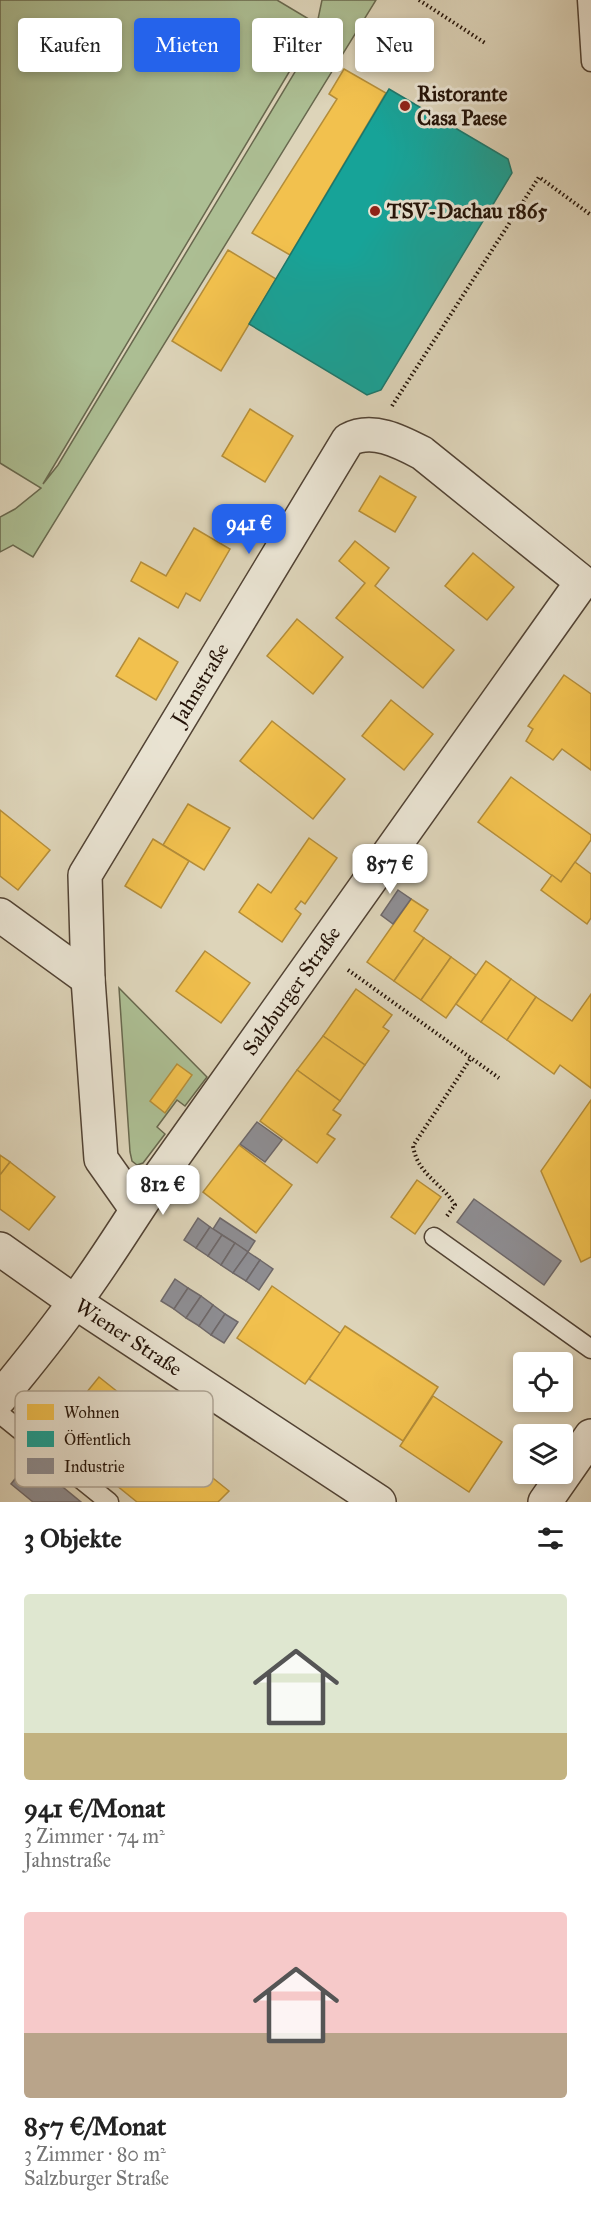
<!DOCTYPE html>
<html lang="de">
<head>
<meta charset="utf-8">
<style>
  body { margin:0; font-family:"IM FELL Great Primer",serif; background:#f2f2f2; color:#222; height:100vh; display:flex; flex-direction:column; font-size:22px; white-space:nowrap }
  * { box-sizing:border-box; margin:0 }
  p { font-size:20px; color:#767676 }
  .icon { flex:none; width:33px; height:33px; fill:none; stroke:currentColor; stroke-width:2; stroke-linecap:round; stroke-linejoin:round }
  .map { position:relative; height:1502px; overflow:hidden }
  .details { display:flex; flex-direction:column; background:#fff; flex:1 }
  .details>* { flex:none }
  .banner { position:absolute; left:18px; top:18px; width:555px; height:54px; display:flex; gap:12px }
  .buttons { position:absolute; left:513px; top:1352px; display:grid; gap:12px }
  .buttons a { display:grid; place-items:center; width:60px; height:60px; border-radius:6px; background:#fff; box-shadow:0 3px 9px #0003; font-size:30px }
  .price { position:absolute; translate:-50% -51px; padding:0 14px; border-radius:12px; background:#fff; color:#222; font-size:20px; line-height:39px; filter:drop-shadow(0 2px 3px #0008) }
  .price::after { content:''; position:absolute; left:50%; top:36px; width:18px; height:14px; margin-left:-9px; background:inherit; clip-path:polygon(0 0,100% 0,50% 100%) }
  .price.current { background:#2563eb; color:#fff }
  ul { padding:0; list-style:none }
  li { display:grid; align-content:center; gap:12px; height:318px; padding:0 24px }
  li span { display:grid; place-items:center; height:186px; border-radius:6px; color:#555 }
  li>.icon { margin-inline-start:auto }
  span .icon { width:108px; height:108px; fill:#fffc; stroke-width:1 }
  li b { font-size:26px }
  h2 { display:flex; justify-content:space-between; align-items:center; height:72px; padding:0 24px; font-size:26px }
  .chip { padding:0 21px; border-radius:6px; background:#fff; box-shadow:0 3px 9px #0003; font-size:21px; line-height:54px }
  .chip.current { background:#2563eb; color:#fff }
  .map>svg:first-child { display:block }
</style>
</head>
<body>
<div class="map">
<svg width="591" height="1502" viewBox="0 0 591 1502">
  <rect width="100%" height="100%" fill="#ddd4b9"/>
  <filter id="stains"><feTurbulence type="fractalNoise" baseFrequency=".00333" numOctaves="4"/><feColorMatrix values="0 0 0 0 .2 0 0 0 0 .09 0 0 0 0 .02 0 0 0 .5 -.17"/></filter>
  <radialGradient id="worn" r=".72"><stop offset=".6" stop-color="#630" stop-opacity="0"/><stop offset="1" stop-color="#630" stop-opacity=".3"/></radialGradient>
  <g fill="#acbe93" stroke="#68684e" stroke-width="1.5" fill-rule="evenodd">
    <path d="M 0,0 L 277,0 L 317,24 L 322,0 L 376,0 L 33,557 L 13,545 L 0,552 L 0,517 L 15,509 L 41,488 L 0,463 ZM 316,27 L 298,67 L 58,465 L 43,484 Z"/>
    <path d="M 119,988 L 207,1077 L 185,1106 L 177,1100 L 157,1127 L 165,1134 L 143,1163 L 137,1165 L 132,1161 L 130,1152 Z"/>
  </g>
  <g fill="#f2c14e" stroke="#b48d39" stroke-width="1.5">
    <path d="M 344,69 L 386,93 L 290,255 L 252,233 L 337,99 L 329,94 Z"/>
    <path d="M 228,250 L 276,279 L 221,371 L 172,341 Z"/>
    <path d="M 250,409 L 293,436 L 265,482 L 222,456 Z"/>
    <path d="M 380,476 L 416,497 L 395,532 L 359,511 Z"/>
    <path d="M 194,528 L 230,549 L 200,601 L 186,593 L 178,608 L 131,581 L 141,562 L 166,576 Z"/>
    <path d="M 355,541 L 389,568 L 375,586 L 454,650 L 423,688 L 336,618 L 365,583 L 339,561 Z"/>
    <path d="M 473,553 L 514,587 L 487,620 L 445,586 Z"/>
    <path d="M 297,619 L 343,657 L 313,694 L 267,656 Z"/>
    <path d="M 139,638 L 178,662 L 156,700 L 116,676 Z"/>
    <path d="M 564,675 L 591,694 L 591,770 L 562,749 L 553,760 L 526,741 L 533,729 L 528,726 Z"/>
    <path d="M 391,700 L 433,734 L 404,770 L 362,736 Z"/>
    <path d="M 272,721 L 345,779 L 313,819 L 240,761 Z"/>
    <path d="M 511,777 L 591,835 L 591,840 L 561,882 L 478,822 Z"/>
    <path d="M 188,804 L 230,828 L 204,870 L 163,845 Z"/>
    <path d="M 0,810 L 50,850 L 18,890 L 0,876 Z"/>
    <path d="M 309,838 L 337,858 L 305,904 L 301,901 L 295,909 L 301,914 L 282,942 L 239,912 L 258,884 L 271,893 Z"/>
    <path d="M 153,839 L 189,861 L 161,908 L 125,886 Z"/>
    <path d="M 575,862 L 591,874 L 591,918 L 587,924 L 541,890 L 552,875 L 561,882 Z"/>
    <path d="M 411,899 L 428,910 L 414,931 L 424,938 L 394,981 L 367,962 Z"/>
    <path d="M 424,938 L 451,957 L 421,1000 L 394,981 Z"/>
    <path d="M 205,951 L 250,983 L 221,1023 L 176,991 Z"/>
    <path d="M 451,957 L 476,975 L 446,1018 L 421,1000 Z"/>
    <path d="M 486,961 L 511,979 L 481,1022 L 456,1004 Z"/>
    <path d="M 511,979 L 536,997 L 507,1040 L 481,1022 Z"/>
    <path d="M 356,989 L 392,1015 L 383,1027 L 389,1031 L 365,1065 L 323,1036 Z"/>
    <path d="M 591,994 L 591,1088 L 560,1065 L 554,1074 L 507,1040 L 536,997 L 572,1021 Z"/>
    <path d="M 323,1036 L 365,1065 L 340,1101 L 297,1070 Z"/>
    <path d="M 177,1064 L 192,1075 L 165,1113 L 150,1101 Z"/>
    <path d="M 297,1070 L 340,1101 L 333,1110 L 341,1115 L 327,1134 L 335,1139 L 317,1163 L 260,1121 Z"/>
    <path d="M 591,1100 L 591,1257 L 581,1262 L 541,1171 Z"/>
    <path d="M 239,1145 L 292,1185 L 256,1233 L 203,1192 Z"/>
    <path d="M 0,1155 L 10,1162 L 0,1175 Z"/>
    <path d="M 10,1162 L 55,1197 L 29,1230 L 0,1209 L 0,1175 Z"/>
    <path d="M 417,1180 L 441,1197 L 415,1234 L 391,1217 Z"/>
    <path d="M 272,1286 L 341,1334 L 305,1384 L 237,1338 Z"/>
    <path d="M 345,1326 L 438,1387 L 403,1441 L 309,1379 Z"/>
    <path d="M 99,1377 L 138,1408 L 133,1414 L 229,1491 L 218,1502 L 137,1502 L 53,1434 Z"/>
    <path d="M 433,1396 L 502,1442 L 469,1492 L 400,1446 Z"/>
  </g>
  <path fill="#17a398" stroke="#1b786d" stroke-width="1.5" d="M 389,89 L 508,159 L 512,173 L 381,390 L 367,395 L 249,324 Z"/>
  <g fill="#8d8d92" stroke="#6e6869" stroke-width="1.5">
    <path d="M 398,890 L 411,899 L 393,924 L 381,915 Z"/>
    <path d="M 257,1122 L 282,1140 L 265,1162 L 240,1144 Z"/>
    <path d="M 474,1199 L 561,1261 L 544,1285 L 457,1222 Z"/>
    <path d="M 198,1218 L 210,1227 L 196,1248 L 184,1240 Z"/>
    <path d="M 220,1218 L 255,1241 L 248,1252 L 213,1229 Z"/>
    <path d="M 210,1227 L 222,1235 L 208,1256 L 196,1248 Z"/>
    <path d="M 222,1235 L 235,1243 L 221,1265 L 208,1256 Z"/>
    <path d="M 235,1243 L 248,1252 L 233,1273 L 221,1265 Z"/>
    <path d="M 248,1252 L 260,1260 L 246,1281 L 233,1273 Z"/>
    <path d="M 260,1260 L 273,1269 L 259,1290 L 246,1281 Z"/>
    <path d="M 175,1279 L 188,1288 L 174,1309 L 161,1301 Z"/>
    <path d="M 188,1288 L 201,1296 L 186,1318 L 174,1309 Z"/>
    <path d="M 201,1296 L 213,1305 L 199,1326 L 186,1318 Z"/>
    <path d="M 213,1305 L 225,1314 L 211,1335 L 199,1326 Z"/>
    <path d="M 225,1314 L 238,1322 L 224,1343 L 211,1335 Z"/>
    <path d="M 30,1460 L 81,1502 L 33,1502 L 11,1484 Z"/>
  </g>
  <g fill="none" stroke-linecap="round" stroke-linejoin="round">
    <g stroke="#524334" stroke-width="21">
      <g id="lane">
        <path d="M 587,0 L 591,62"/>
        <path d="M 434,1237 L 591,1349"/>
        <path d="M 0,1414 L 109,1502"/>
      </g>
    </g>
    <g stroke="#524334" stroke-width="36">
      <g id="street">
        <path d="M 0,915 L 88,979"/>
        <path id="s1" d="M 0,1249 L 75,1302 L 379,1502"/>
        <path id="s2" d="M 0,1398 C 25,1367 51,1336 74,1303 C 104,1263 129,1221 157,1180 L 582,582 L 422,453 C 399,441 372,427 348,440 L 85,875 L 88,979 L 101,1159 L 137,1210"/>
        <path d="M 545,1502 L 591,1436"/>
      </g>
    </g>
    <g stroke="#241308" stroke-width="4" stroke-dasharray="1.5 3" stroke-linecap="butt">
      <path d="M 419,0 L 485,43"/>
      <path d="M 392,406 L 539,177 L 591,215"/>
      <path d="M 348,970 L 499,1078"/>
      <path d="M 447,1216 L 455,1205 C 440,1181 418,1175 413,1146 L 471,1058"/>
    </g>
    <use href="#lane" stroke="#e9e3d2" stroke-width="18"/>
    <use href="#street" stroke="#e9e3d2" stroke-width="33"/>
  </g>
  <g fill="#8f2418" stroke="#e9e3d2" stroke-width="2">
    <circle cx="405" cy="106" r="6"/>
    <circle cx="375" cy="211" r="6"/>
  </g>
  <g text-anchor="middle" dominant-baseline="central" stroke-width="6" stroke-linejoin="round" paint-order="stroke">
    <g font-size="21" font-weight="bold" fill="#241308" stroke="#e9e3d2" text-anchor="start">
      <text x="417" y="94">Ristorante<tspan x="417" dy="24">Casa Paese</tspan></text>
      <text x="387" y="211">TSV-Dachau 1865</text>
    </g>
    <g font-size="21" fill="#241308" stroke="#e9e3d2">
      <text transform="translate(200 684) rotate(-59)">Jahnstraße</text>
      <text stroke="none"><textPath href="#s2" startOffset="501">Salzburger Straße</textPath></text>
      <text stroke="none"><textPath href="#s1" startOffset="156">Wiener Straße</textPath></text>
    </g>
  </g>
  <rect x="15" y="1391" width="198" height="96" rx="9" fill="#e9e3d2" stroke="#aea595" stroke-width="1.5"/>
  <rect x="27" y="1404" width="27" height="16" fill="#f2c14e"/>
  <rect x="27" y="1431" width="27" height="16" fill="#17a398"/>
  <rect x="27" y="1458" width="27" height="16" fill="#8d8d92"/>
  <g font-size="16" fill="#241308">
    <text x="64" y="1418">Wohnen</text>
    <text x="64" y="1445">Öffentlich</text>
    <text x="64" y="1472">Industrie</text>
  </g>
  <rect width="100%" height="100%" filter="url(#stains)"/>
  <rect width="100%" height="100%" fill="url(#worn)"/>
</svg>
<div class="buttons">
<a><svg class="icon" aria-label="locate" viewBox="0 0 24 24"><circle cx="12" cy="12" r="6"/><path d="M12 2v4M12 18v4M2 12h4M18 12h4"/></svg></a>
<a><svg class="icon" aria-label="layers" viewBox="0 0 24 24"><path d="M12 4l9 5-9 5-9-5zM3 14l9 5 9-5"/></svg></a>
</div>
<b class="price current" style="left:249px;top:555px">941 €</b>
<b class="price" style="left:390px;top:895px">857 €</b>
<b class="price" style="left:163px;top:1216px">812 €</b>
<div class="banner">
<a class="chip">Kaufen</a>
<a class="chip current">Mieten</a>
<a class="chip">Filter</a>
<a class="chip">Neu</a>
</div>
</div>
<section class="details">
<h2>3 Objekte<svg class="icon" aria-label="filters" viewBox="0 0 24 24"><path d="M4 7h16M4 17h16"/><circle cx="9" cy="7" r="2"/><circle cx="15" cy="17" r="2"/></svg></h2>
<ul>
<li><span style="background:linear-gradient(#dfe7d0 75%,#c2b280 0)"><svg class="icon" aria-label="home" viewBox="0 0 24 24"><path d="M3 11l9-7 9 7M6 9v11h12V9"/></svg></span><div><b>941 €/Monat</b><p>3 Zimmer · 74 m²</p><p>Jahnstraße</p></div></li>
<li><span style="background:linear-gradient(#f6c9c9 65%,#b9a48a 0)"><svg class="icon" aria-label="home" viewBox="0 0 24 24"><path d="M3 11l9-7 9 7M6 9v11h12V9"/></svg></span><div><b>857 €/Monat</b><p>3 Zimmer · 80 m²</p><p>Salzburger Straße</p></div></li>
</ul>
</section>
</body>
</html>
